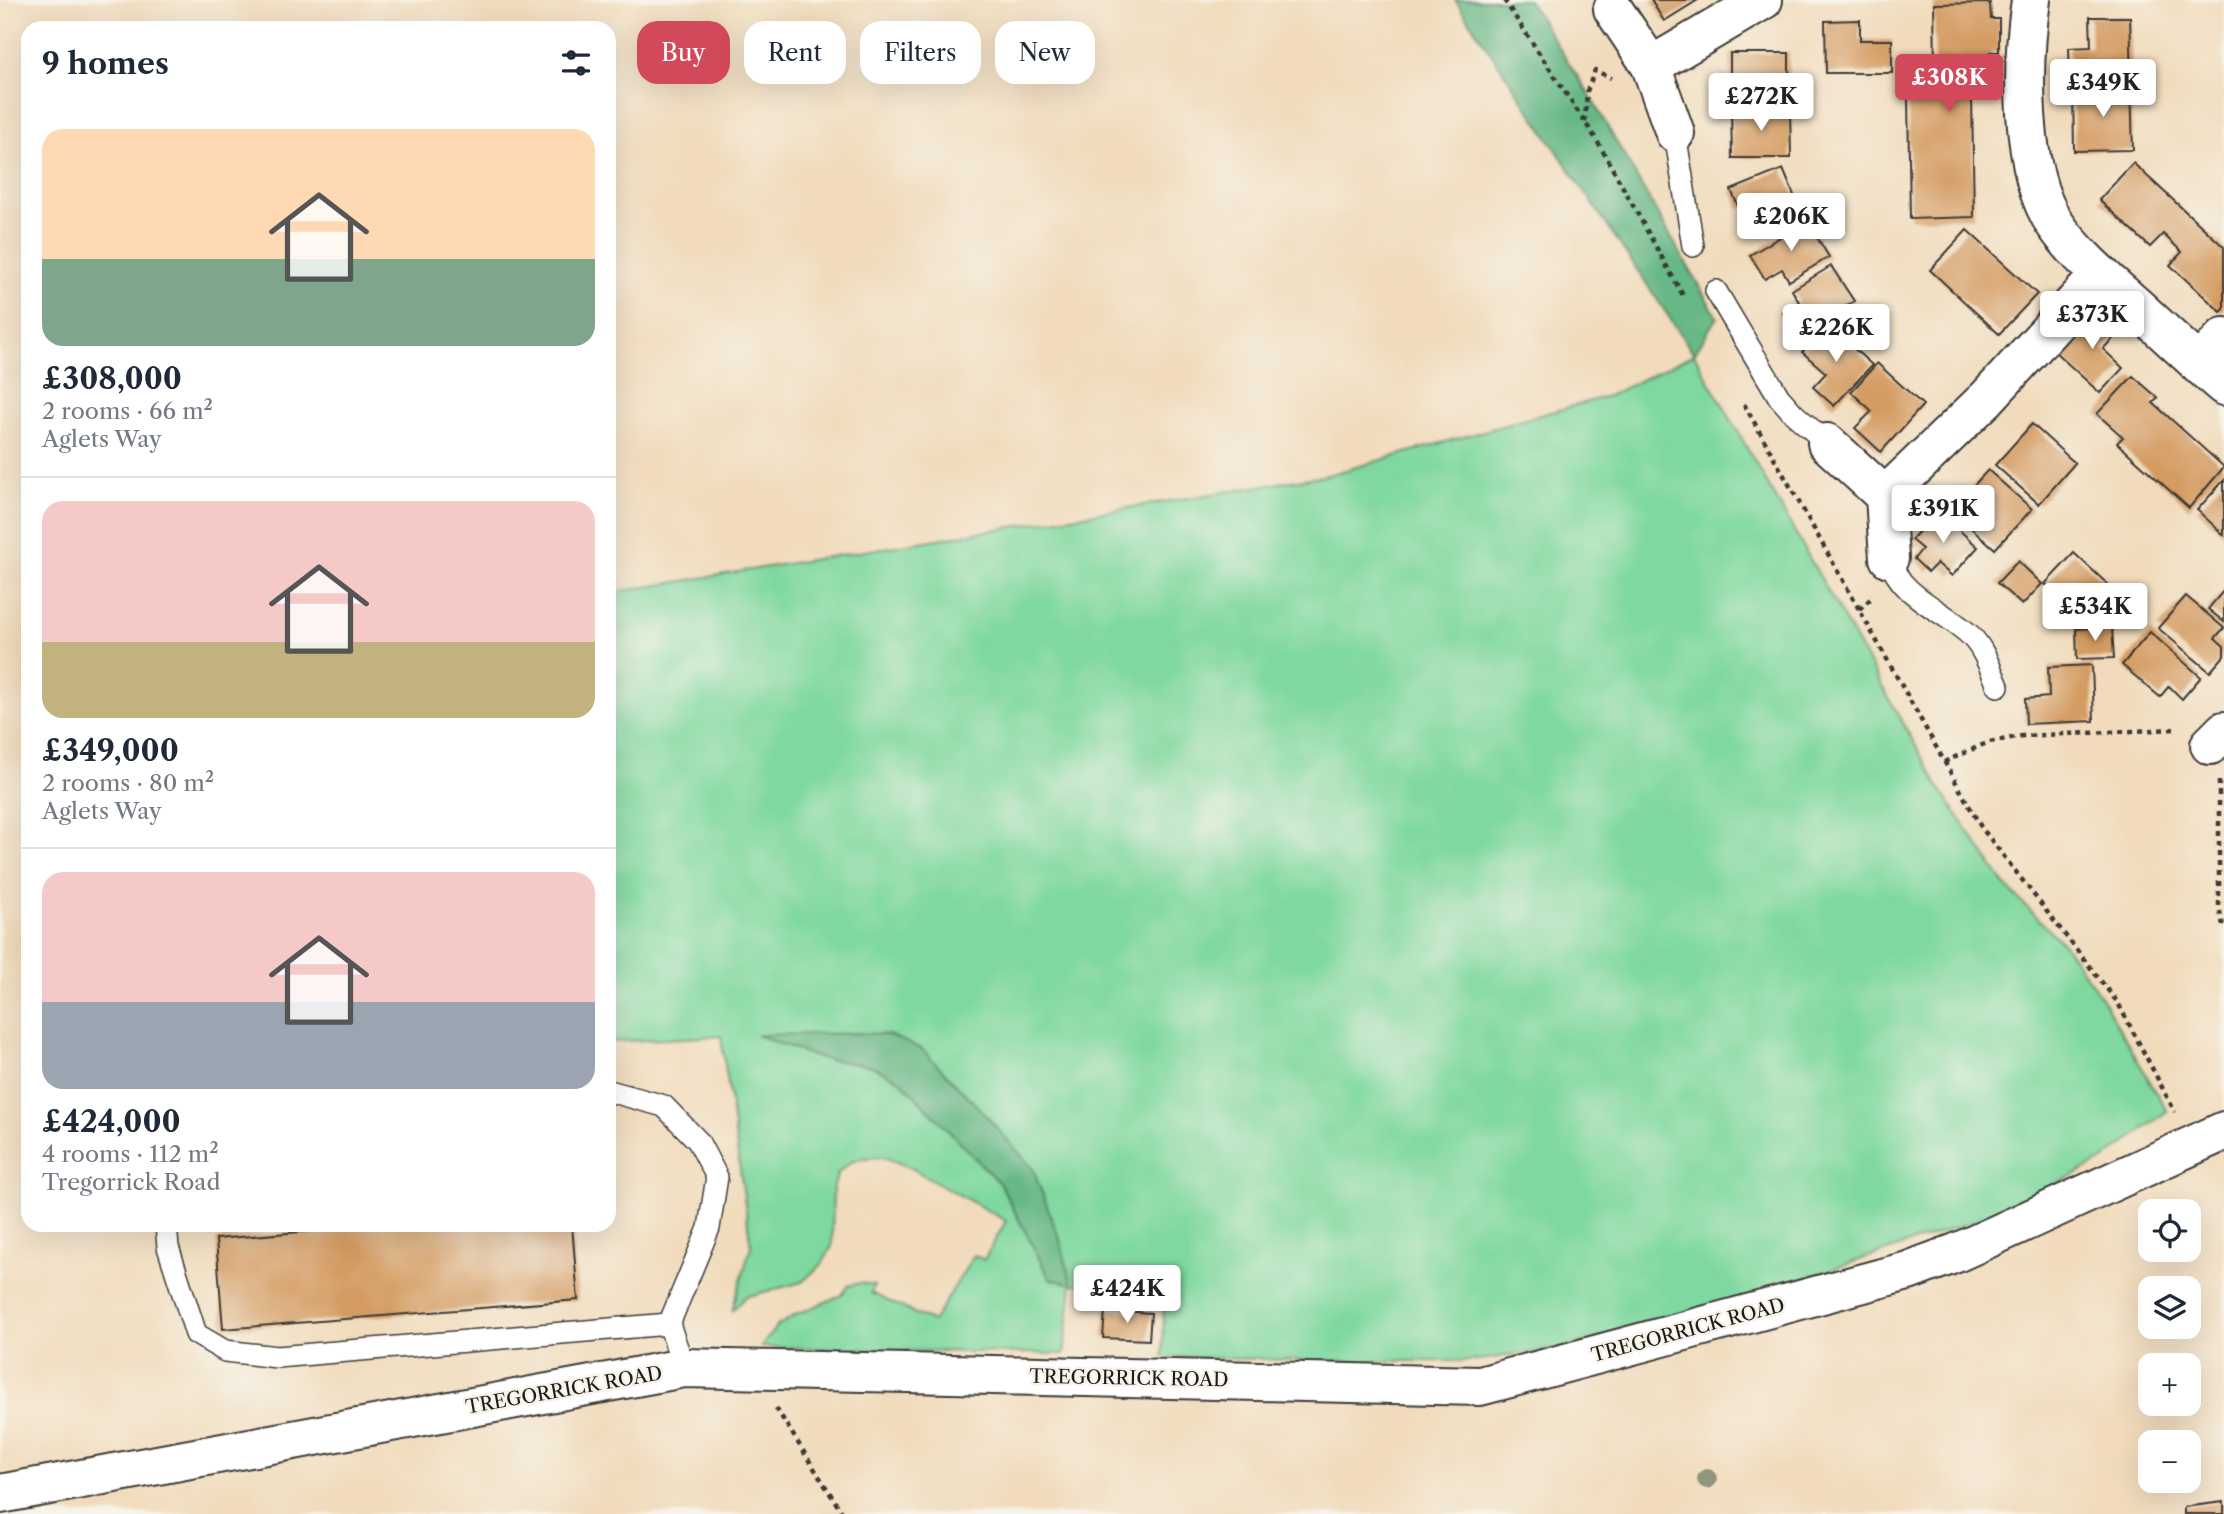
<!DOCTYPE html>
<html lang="en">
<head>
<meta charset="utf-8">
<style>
  body { margin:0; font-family:"Libre Caslon Text",serif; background:#f6f6f7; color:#1f2937; height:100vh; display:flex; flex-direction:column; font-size:26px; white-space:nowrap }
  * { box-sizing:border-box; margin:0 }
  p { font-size:23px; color:#747a83 }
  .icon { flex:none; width:38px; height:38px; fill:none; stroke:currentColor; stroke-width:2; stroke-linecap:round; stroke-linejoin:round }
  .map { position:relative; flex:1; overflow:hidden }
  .sheet { position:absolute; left:21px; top:21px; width:595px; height:1211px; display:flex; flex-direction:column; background:#fff; border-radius:21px; box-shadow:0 7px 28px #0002 }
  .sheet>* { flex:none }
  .banner { position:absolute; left:637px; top:21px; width:665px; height:63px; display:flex; gap:14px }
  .fabs { position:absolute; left:2138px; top:1199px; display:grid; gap:14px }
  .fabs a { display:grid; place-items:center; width:63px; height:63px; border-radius:14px; background:#fff; box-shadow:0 7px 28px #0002; font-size:35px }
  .price { position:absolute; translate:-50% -60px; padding:0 16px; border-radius:7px; background:#fff; color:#222; font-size:23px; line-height:46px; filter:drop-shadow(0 2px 4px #0008) }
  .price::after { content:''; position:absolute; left:50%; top:42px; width:21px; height:16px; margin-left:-10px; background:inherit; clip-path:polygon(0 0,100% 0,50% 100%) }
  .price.current { background:#d1495b; color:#fff }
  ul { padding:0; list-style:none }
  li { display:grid; align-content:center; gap:14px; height:371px; padding:0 21px }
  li+li { border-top:2px solid #e0e1e3 }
  li span { display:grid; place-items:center; height:217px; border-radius:21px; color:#555 }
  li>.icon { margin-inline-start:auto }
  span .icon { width:126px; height:126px; fill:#fffc; stroke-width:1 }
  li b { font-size:30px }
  h2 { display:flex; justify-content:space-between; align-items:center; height:84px; padding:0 21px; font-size:30px }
  .tag { padding:0 24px; border-radius:21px; background:#fff; box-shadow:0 7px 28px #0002; font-size:24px; line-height:63px }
  .tag.current { background:#d1495b; color:#fff }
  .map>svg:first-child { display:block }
</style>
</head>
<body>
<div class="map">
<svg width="2224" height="1514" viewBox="0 0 2224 1514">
  <rect width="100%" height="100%" fill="#f7f3e8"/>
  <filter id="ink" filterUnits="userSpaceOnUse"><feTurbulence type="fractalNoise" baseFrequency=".0143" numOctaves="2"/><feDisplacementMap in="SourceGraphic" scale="14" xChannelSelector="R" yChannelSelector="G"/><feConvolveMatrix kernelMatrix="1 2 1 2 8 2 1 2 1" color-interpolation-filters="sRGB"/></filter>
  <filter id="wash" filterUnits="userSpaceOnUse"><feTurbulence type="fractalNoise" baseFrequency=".00686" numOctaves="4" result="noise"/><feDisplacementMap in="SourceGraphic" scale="28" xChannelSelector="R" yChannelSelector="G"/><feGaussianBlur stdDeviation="1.57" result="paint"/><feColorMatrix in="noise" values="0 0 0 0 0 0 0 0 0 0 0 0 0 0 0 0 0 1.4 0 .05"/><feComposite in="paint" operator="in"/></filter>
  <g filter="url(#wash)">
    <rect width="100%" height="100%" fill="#f1dbbc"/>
    <path fill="#7ed89f" stroke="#4d7a5e" stroke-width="2" fill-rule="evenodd" d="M 1694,354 L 1940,789 L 2005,885 L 2065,946 L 2101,997 L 2167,1111 L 2102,1161 L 1994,1215 L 1770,1290 L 1568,1347 L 1472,1361 L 1347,1361 L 1163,1357 L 1164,1288 L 1072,1284 L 1064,1354 L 761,1347 L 776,1327 L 797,1314 L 842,1295 L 848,1286 L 860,1283 L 874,1285 L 871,1293 L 933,1322 L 974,1255 L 984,1260 L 1006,1221 L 909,1167 L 884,1157 L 863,1158 L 851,1162 L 838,1173 L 833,1188 L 832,1246 L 822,1264 L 802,1282 L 745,1297 L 732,1311 L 751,1246 L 721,1036 L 609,1042 L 609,593 L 1328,475 L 1608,396 ZM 866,1033 L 889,1035 L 1060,1240 L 1050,1279 L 1001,1185 L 900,1080 L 871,1066 L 819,1058 L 759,1036 Z"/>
    <g fill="#66b886" stroke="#416a51" stroke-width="2">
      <path d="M 1455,0 L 1528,0 L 1587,91 L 1717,317 L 1694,354 Z"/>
      <path d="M 866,1033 L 889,1035 L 922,1049 L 983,1112 L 1033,1169 L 1060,1240 L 1072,1284 L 1050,1279 L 1001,1185 L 900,1080 L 871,1066 L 819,1058 L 756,1035 Z"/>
    </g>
    <g id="blocks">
      <g fill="#d49b62">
        <path d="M 1651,0 L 1698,0 L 1664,21 Z"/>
        <path d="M 1990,3 L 1991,19 L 1999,19 L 1999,52 L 1991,52 L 1992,66 L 1964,66 L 1964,98 L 1972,98 L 1974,217 L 1910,219 L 1908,98 L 1929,98 L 1929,67 L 1935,66 L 1934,4 Z"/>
        <path d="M 2090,17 L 2130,17 L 2132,76 L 2070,77 L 2069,48 L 2091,47 Z"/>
        <path d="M 1860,20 L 1860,40 L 1892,40 L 1892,73 L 1826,73 L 1825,21 Z"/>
        <path d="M 1730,53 L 1789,53 L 1789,102 L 1730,103 Z"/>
        <path d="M 2131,87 L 2133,150 L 2074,151 L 2073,89 Z"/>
        <path d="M 1790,108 L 1791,158 L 1732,158 L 1731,109 Z"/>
        <path d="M 2133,163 L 2224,247 L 2224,309 L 2221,312 L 2170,265 L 2182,252 L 2163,234 L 2150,247 L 2099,200 Z"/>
        <path d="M 1783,169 L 1803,217 L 1757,235 L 1746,206 L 1739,208 L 1731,190 Z"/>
        <path d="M 1807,221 L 1829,257 L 1789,281 L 1782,269 L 1765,279 L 1750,255 Z"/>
        <path d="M 1967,230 L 2037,294 L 1999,334 L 1930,270 Z"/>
        <path d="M 1831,266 L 1854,301 L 1798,336 L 1783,313 L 1799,302 L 1792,290 Z"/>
        <path d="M 2094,309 L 2119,332 L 2103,349 L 2123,368 L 2100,393 L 2055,352 Z"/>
        <path d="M 1827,324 L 1872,365 L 1834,406 L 1813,387 L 1826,373 L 1802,352 Z"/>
        <path d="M 1877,363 L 1923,405 L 1881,452 L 1855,428 L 1872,411 L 1851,392 Z"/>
        <path d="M 2133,376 L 2158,398 L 2153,403 L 2224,467 L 2189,508 L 2117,443 L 2123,437 L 2097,414 Z"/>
        <path d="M 2032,424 L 2075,463 L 2039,504 L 1995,465 Z"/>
        <path d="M 1988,470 L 2032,509 L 1995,549 L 1951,510 Z"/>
        <path d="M 2224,480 L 2224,535 L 2197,510 Z"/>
        <path d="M 1938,511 L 1978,547 L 1952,576 L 1937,563 L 1928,572 L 1914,559 L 1922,549 L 1911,540 Z"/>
        <path d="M 2074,553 L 2115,591 L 2086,622 L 2071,608 L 2062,618 L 2048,606 L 2058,595 L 2045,584 Z"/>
        <path d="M 2018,561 L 2042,584 L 2022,605 L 1997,583 Z"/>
        <path d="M 2224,590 L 2224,622 L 2208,609 Z"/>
        <path d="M 2186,596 L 2224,628 L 2215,638 L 2224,646 L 2224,656 L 2210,672 L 2158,628 Z"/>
        <path d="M 2112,627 L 2114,658 L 2077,659 L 2076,629 Z"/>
        <path d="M 2150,632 L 2201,677 L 2182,699 L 2169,686 L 2160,697 L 2122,665 Z"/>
        <path d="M 2092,665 L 2094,721 L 2026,724 L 2025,699 L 2049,697 L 2048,667 Z"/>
        <path d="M 386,1225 L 572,1225 L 578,1300 L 223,1329 L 216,1239 Z"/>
        <path d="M 1105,1310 L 1151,1313 L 1149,1340 L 1103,1338 Z"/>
        <path d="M 2224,1502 L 2224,1514 L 2184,1514 L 2184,1507 Z"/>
      </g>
    </g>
  </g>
  <g filter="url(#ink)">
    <use href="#blocks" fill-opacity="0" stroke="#3c3934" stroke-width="2"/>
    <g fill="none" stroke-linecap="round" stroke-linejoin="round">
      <g stroke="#3c3934" stroke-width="24">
        <g id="service">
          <path d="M 1675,133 L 1693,246"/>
          <path d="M 1716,291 L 1779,397 L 1794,414 L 1827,443"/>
          <path d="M 1889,558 C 1900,597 1942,609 1970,635 C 1984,649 1990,668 1998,686"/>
          <path d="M 609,1091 L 664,1106 L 698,1141 L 717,1177 L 709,1228 L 669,1324 L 684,1368"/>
          <path d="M 166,1225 L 168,1247 L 196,1334 L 225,1351 L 277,1357 L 669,1324"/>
        </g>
      </g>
      <g stroke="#3c3934" stroke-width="42">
        <g id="minor">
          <path d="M 2031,0 C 2022,61 2019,171 2055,224 C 2077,256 2109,282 2137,307 C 2166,334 2194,360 2224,386"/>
          <path d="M 1613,9 L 1651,66"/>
          <path d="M 1675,133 L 1651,66 L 1763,0"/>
          <path d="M 2199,365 L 2224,337"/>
          <path d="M 1827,443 L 1885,496 L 1889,558"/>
          <path d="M 1885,496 L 1987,398 L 2100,275"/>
          <path d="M 2210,745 L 2224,731"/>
        </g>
      </g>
      <g stroke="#3c3934" stroke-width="42">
        <path id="tertiary" d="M 0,1494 L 684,1368 L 1480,1386 L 1908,1271 L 1956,1253 L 2224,1131"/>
      </g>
      <g stroke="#3c3934" stroke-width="4.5" stroke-dasharray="5 5" stroke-linecap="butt">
        <path d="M 1504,0 L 1596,139 L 1685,299"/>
        <path d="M 1585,122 L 1587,91 L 1595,70 L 1611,78"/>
        <path d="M 1744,404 L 1981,827 L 2118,1003 L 2175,1112"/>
        <path d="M 1859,609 L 1874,596"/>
        <path d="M 1944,762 L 1989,742 L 2022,736 L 2176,729"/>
        <path d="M 2219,781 L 2219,907 L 2224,930"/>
        <path d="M 776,1408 L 843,1514"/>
      </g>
      <use href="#service" stroke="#fff" stroke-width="21"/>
      <use href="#minor" stroke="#fff" stroke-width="38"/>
      <use href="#tertiary" stroke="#fff" stroke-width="38"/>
    </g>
    <circle fill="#8f967d" cx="1707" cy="1479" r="10"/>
  </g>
  <g text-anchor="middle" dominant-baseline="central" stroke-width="5" stroke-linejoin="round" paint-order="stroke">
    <g font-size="19" fill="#1c1c1c" stroke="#f7f3e8">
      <text transform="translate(1688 1330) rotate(-15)">TREGORRICK ROAD</text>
      <text transform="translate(1129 1378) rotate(1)">TREGORRICK ROAD</text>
      <text transform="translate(564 1390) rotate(-10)">TREGORRICK ROAD</text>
    </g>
  </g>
</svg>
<div class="fabs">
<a><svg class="icon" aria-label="locate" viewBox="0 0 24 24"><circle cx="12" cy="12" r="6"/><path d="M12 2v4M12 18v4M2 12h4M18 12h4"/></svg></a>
<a><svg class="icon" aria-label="layers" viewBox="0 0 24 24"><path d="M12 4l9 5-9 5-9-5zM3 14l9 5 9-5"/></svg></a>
<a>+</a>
<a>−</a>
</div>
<b class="price current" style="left:1949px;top:114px">£308K</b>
<b class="price" style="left:2103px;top:119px">£349K</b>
<b class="price" style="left:1761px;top:133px">£272K</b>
<b class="price" style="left:1791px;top:253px">£206K</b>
<b class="price" style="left:2092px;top:351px">£373K</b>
<b class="price" style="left:1836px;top:364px">£226K</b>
<b class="price" style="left:1943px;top:545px">£391K</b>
<b class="price" style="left:2095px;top:643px">£534K</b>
<b class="price" style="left:1127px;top:1325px">£424K</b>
<div class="banner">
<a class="tag current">Buy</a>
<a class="tag">Rent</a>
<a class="tag">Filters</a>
<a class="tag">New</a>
</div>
<section class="sheet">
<h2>9 homes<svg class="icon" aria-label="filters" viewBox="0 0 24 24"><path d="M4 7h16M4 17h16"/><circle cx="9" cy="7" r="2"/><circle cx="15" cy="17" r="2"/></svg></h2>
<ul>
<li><span style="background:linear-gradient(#ffd9b3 60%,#7fa58c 0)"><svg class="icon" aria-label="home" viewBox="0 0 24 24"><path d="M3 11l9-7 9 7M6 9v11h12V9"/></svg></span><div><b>£308,000</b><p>2 rooms · 66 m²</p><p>Aglets Way</p></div></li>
<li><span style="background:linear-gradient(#f6c9c9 65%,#c2b280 0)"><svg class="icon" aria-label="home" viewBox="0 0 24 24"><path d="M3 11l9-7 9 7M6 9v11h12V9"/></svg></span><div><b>£349,000</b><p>2 rooms · 80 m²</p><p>Aglets Way</p></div></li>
<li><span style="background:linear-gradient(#f6c9c9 60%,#9aa5b1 0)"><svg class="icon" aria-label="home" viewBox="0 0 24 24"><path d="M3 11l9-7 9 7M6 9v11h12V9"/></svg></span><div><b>£424,000</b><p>4 rooms · 112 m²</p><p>Tregorrick Road</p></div></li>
</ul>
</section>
</div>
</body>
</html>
